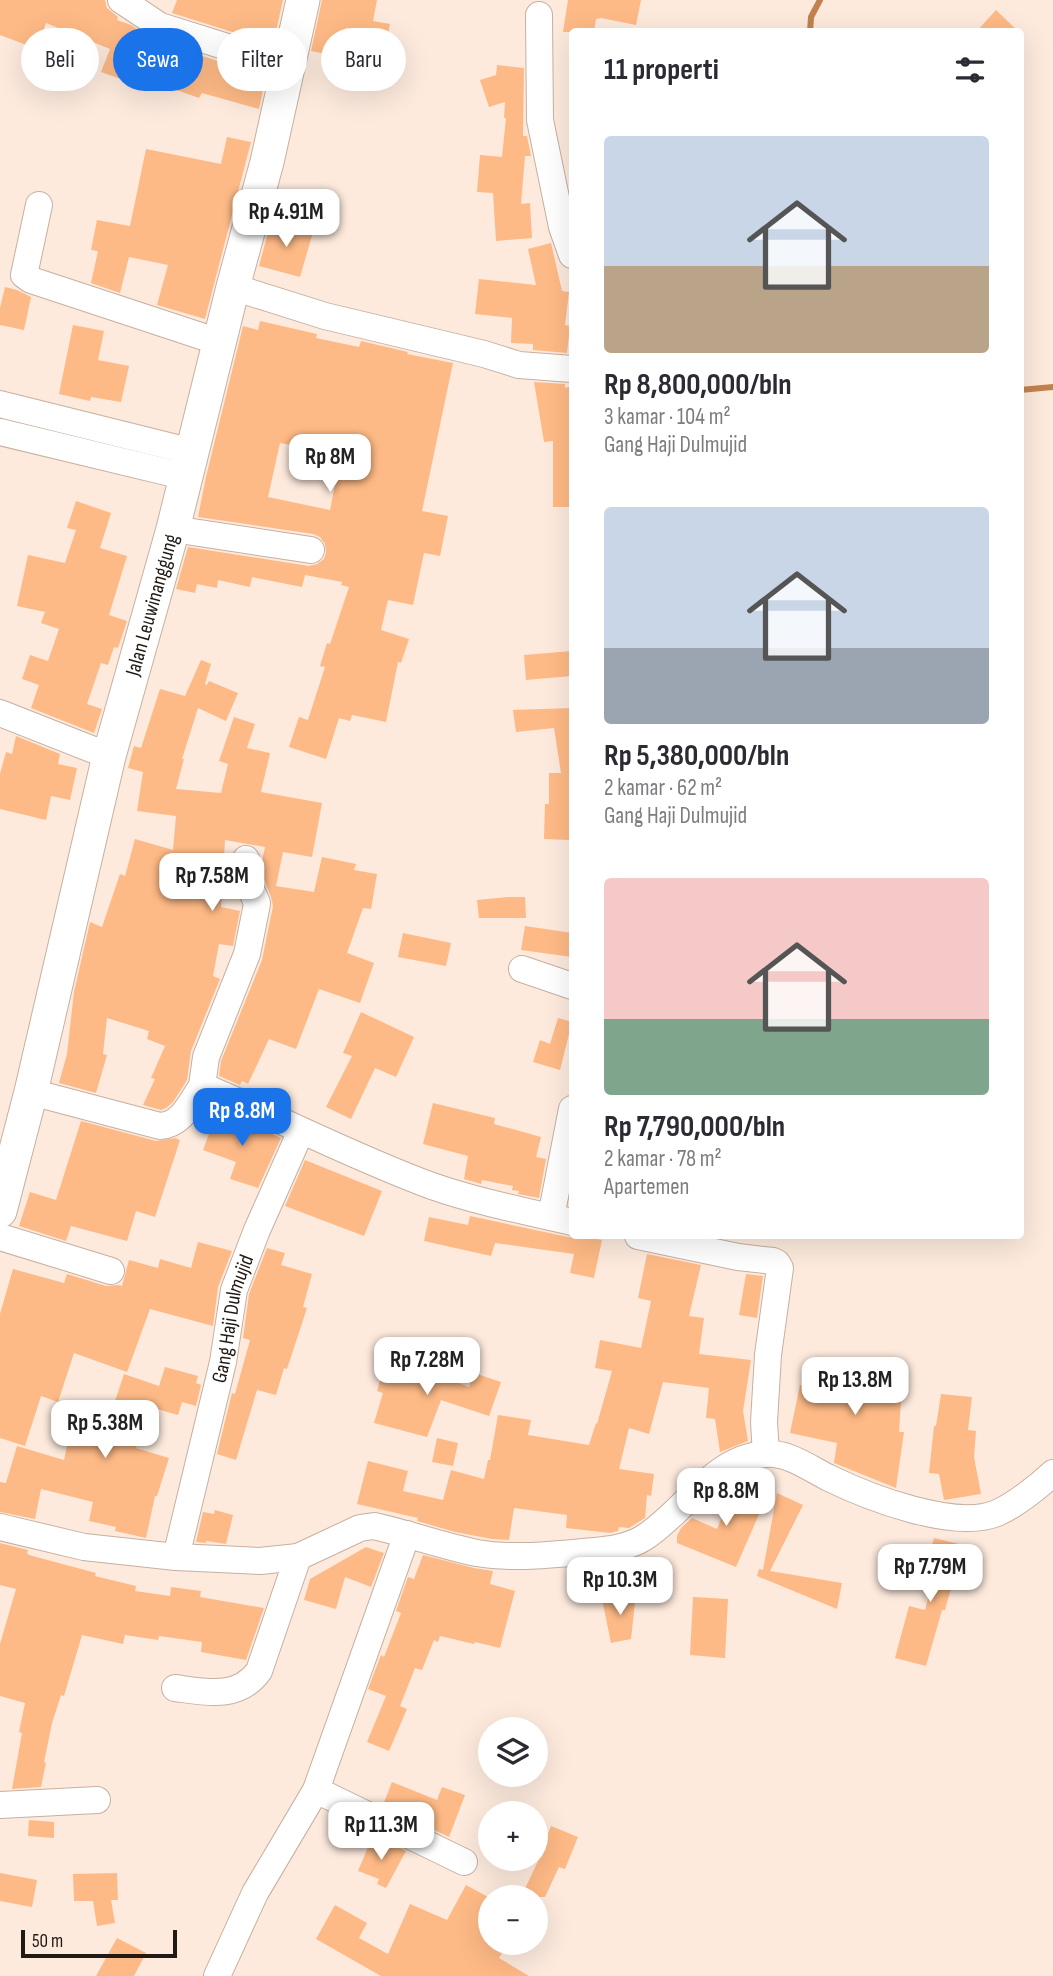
<!DOCTYPE html>
<html lang="id">
<head>
<meta charset="utf-8">
<style>
  body { margin:0; font-family:"Sofia Sans Condensed",sans-serif; background:#f2f2f3; color:#2b2b33; height:100vh; display:flex; flex-direction:column; font-size:26px; white-space:nowrap }
  * { box-sizing:border-box; margin:0 }
  p { font-size:23px; color:#7c7c81 }
  .icon { flex:none; width:38px; height:38px; fill:none; stroke:currentColor; stroke-width:2; stroke-linecap:round; stroke-linejoin:round }
  .map { position:relative; flex:1; overflow:hidden }
  .details { position:absolute; left:569px; top:28px; width:455px; height:1211px; display:flex; flex-direction:column; background:#fff; border-radius:7px; box-shadow:0 7px 28px #0002 }
  .details>* { flex:none }
  .guide { position:absolute; left:21px; top:28px; width:443px; height:63px; display:flex; gap:14px }
  .fabs { position:absolute; left:478px; top:1717px; display:grid; gap:14px }
  .fabs a { display:grid; place-items:center; width:70px; height:70px; border-radius:50%; background:#fff; box-shadow:0 7px 28px #0002; font-size:35px }
  .scale { position:absolute; left:21px; bottom:18px; width:156px; box-sizing:border-box; padding-left:7px; border:4px solid #211913; border-top:0; font-size:19px; line-height:24px; white-space:nowrap; color:#211913; -webkit-text-stroke:5px #fdeadd; paint-order:stroke }
  .price { position:absolute; translate:-50% -60px; padding:0 16px; border-radius:14px; background:#fff; color:#222; font-size:23px; line-height:46px; filter:drop-shadow(0 2px 4px #0008) }
  .price::after { content:''; position:absolute; left:50%; top:42px; width:21px; height:16px; margin-left:-10px; background:inherit; clip-path:polygon(0 0,100% 0,50% 100%) }
  .price.active { background:#1a73e8; color:#fff }
  ul { padding:0; list-style:none }
  li { display:grid; align-content:center; gap:14px; height:371px; padding:0 35px }
  li span { display:grid; place-items:center; height:217px; border-radius:7px; color:#555 }
  li>.icon { margin-inline-start:auto }
  span .icon { width:126px; height:126px; fill:#fffc; stroke-width:1 }
  li b { font-size:30px }
  h2 { display:flex; justify-content:space-between; align-items:center; height:84px; padding:0 35px; font-size:30px }
  .chip { padding:0 24px; border-radius:32px; background:#fff; box-shadow:0 7px 28px #0002; font-size:24px; line-height:63px }
  .chip.active { background:#1a73e8; color:#fff }
  .map>svg:first-child { display:block }
</style>
</head>
<body>
<div class="map">
<svg width="1053" height="1976" viewBox="0 0 1053 1976">
  <rect width="100%" height="100%" fill="#fdeadd"/>
  <g fill="none" stroke-linecap="round" stroke-linejoin="round">
    <g stroke="#c2824e" stroke-width="6">
      <path d="M 810,32 L 811,17 L 820,0"/>
      <path d="M 1020,390 L 1053,387"/>
    </g>
  </g>
  <g fill="#feba86" fill-rule="evenodd">
    <path d="M 0,0 L 105,0 L 107,8 L 118,17 L 117,20 L 131,25 L 150,38 L 132,83 L 101,72 L 110,49 L 46,23 L 37,49 L 0,35 Z"/>
    <path d="M 177,0 L 283,0 L 273,45 L 172,13 Z"/>
    <path d="M 322,0 L 377,0 L 373,21 L 390,24 L 386,44 L 341,35 L 337,56 L 311,51 Z"/>
    <path d="M 568,0 L 641,0 L 636,25 L 601,18 L 596,19 L 594,32 L 563,32 Z"/>
    <path d="M 996,10 L 1019,32 L 976,32 Z"/>
    <path d="M 183,50 L 266,76 L 259,109 L 202,93 L 199,98 L 168,87 Z"/>
    <path d="M 497,65 L 524,68 L 523,136 L 527,136 L 531,156 L 525,156 L 521,204 L 530,203 L 532,238 L 496,241 L 493,193 L 477,192 L 480,155 L 502,157 L 506,118 L 504,118 L 505,102 L 489,107 L 480,80 L 496,75 Z"/>
    <path d="M 227,137 L 251,142 L 205,319 L 157,305 L 168,265 L 129,257 L 120,293 L 91,283 L 98,251 L 91,250 L 97,220 L 130,226 L 146,149 L 221,164 Z"/>
    <path d="M 271,221 L 313,232 L 300,277 L 259,266 Z"/>
    <path d="M 551,243 L 562,291 L 569,292 L 565,325 L 570,326 L 567,353 L 533,350 L 533,344 L 511,343 L 512,318 L 475,314 L 479,279 L 536,285 L 528,249 Z"/>
    <path d="M 5,287 L 17,290 L 31,297 L 24,330 L 0,325 L 0,308 Z"/>
    <path d="M 260,321 L 317,334 L 316,338 L 359,347 L 361,341 L 408,352 L 407,354 L 453,363 L 422,511 L 448,516 L 440,556 L 424,553 L 413,605 L 388,600 L 381,630 L 409,639 L 401,663 L 398,662 L 386,722 L 352,715 L 350,721 L 339,718 L 326,759 L 289,747 L 299,717 L 308,720 L 325,667 L 320,666 L 327,643 L 330,644 L 349,587 L 341,585 L 342,582 L 305,575 L 302,587 L 252,577 L 250,587 L 218,580 L 217,588 L 197,584 L 195,593 L 176,589 L 188,547 L 309,566 L 317,564 L 324,559 L 326,553 L 325,544 L 320,537 L 313,534 L 198,517 L 206,477 L 243,326 L 258,330 ZM 280,443 L 341,455 L 330,510 L 268,497 Z"/>
    <path d="M 73,325 L 104,331 L 98,360 L 129,366 L 121,402 L 91,397 L 90,401 L 59,394 Z"/>
    <path d="M 534,382 L 565,384 L 565,388 L 572,386 L 572,507 L 553,507 L 553,441 L 544,442 Z"/>
    <path d="M 76,501 L 111,513 L 100,548 L 127,556 L 109,615 L 127,621 L 118,648 L 114,647 L 108,665 L 101,663 L 87,704 L 102,709 L 94,733 L 31,708 L 39,685 L 22,679 L 30,655 L 48,661 L 59,629 L 41,623 L 45,612 L 17,606 L 28,555 L 65,563 L 76,530 L 67,528 Z"/>
    <path d="M 572,651 L 572,676 L 526,680 L 524,655 Z"/>
    <path d="M 201,660 L 211,664 L 205,684 L 207,685 L 209,681 L 238,693 L 226,721 L 198,708 L 182,759 L 184,759 L 176,789 L 221,793 L 228,764 L 219,761 L 234,717 L 255,724 L 247,748 L 270,753 L 261,792 L 322,803 L 312,857 L 283,852 L 276,886 L 314,892 L 322,857 L 356,864 L 354,870 L 377,874 L 371,909 L 363,908 L 347,953 L 374,963 L 360,1003 L 319,989 L 296,1049 L 269,1039 L 248,1084 L 242,1081 L 240,1085 L 219,1076 L 221,1061 L 262,960 L 273,906 L 271,897 L 263,876 L 262,861 L 265,847 L 225,840 L 221,907 L 240,911 L 233,946 L 219,944 L 213,976 L 220,979 L 191,1051 L 187,1080 L 173,1102 L 166,1108 L 161,1110 L 143,1105 L 155,1079 L 151,1078 L 165,1046 L 147,1039 L 149,1031 L 107,1018 L 103,1054 L 107,1055 L 96,1093 L 59,1083 L 67,1054 L 74,992 L 90,922 L 102,927 L 120,874 L 125,876 L 135,839 L 173,850 L 176,816 L 137,811 L 143,772 L 128,768 L 134,746 L 141,748 L 160,689 L 185,696 Z"/>
    <path d="M 572,708 L 572,783 L 569,840 L 544,839 L 545,804 L 549,804 L 549,773 L 561,773 L 554,728 L 516,732 L 513,710 Z"/>
    <path d="M 16,736 L 60,754 L 58,764 L 77,768 L 70,800 L 51,796 L 46,820 L 0,809 L 0,774 L 6,752 L 12,754 Z"/>
    <path d="M 508,897 L 525,897 L 526,918 L 479,918 L 477,900 Z"/>
    <path d="M 525,926 L 572,933 L 572,957 L 521,950 Z"/>
    <path d="M 403,933 L 451,943 L 446,966 L 398,957 Z"/>
    <path d="M 361,1012 L 414,1037 L 396,1077 L 375,1068 L 351,1119 L 326,1107 L 352,1056 L 343,1053 Z"/>
    <path d="M 558,1018 L 572,1022 L 560,1070 L 533,1062 L 540,1040 L 550,1044 Z"/>
    <path d="M 433,1103 L 495,1118 L 494,1124 L 541,1137 L 536,1157 L 546,1159 L 539,1198 L 518,1194 L 519,1191 L 512,1190 L 513,1186 L 482,1180 L 481,1184 L 464,1179 L 468,1156 L 423,1144 Z"/>
    <path d="M 218,1110 L 281,1138 L 258,1188 L 230,1179 L 236,1162 L 203,1150 Z"/>
    <path d="M 81,1121 L 156,1141 L 175,1138 L 180,1140 L 155,1217 L 136,1211 L 127,1241 L 71,1226 L 66,1241 L 19,1226 L 30,1192 L 56,1200 Z"/>
    <path d="M 305,1160 L 382,1191 L 364,1236 L 285,1206 Z"/>
    <path d="M 470,1216 L 568,1237 L 583,1236 L 602,1240 L 594,1278 L 570,1273 L 574,1254 L 495,1243 L 491,1256 L 424,1241 L 429,1217 L 468,1225 Z"/>
    <path d="M 198,1242 L 232,1251 L 218,1287 L 213,1326 L 150,1309 L 127,1372 L 74,1353 L 58,1402 L 41,1396 L 25,1446 L 0,1438 L 0,1314 L 13,1269 L 64,1283 L 67,1274 L 106,1286 L 118,1285 L 122,1286 L 129,1260 L 158,1268 L 160,1259 L 191,1268 Z"/>
    <path d="M 267,1248 L 285,1253 L 281,1265 L 312,1274 L 303,1307 L 307,1308 L 287,1369 L 284,1368 L 276,1395 L 257,1390 L 236,1460 L 217,1454 L 232,1393 L 235,1394 L 250,1340 L 243,1338 L 249,1294 Z"/>
    <path d="M 647,1254 L 701,1265 L 689,1316 L 704,1318 L 699,1354 L 751,1360 L 743,1411 L 748,1441 L 720,1452 L 715,1419 L 706,1418 L 709,1388 L 663,1382 L 649,1434 L 629,1428 L 619,1469 L 654,1474 L 651,1496 L 647,1495 L 645,1518 L 629,1528 L 619,1527 L 618,1531 L 610,1533 L 566,1528 L 567,1515 L 514,1508 L 509,1540 L 492,1539 L 455,1532 L 417,1521 L 418,1518 L 357,1504 L 368,1461 L 408,1471 L 403,1491 L 443,1500 L 451,1470 L 484,1479 L 488,1460 L 490,1460 L 498,1415 L 531,1420 L 528,1435 L 589,1445 L 596,1423 L 597,1424 L 612,1371 L 595,1368 L 600,1340 L 641,1348 L 651,1301 L 638,1298 Z"/>
    <path d="M 746,1274 L 763,1276 L 757,1318 L 739,1315 Z"/>
    <path d="M 386,1359 L 415,1367 L 469,1387 L 474,1373 L 501,1382 L 489,1416 L 441,1400 L 427,1437 L 374,1423 L 383,1393 L 377,1391 Z"/>
    <path d="M 847,1361 L 870,1364 L 869,1370 L 903,1371 L 899,1432 L 904,1432 L 896,1488 L 834,1463 L 837,1443 L 790,1433 L 800,1385 L 808,1387 L 814,1363 L 846,1370 Z"/>
    <path d="M 165,1367 L 198,1376 L 196,1383 L 201,1385 L 196,1406 L 182,1402 L 178,1415 L 150,1407 L 136,1448 L 169,1458 L 157,1496 L 155,1496 L 146,1538 L 115,1531 L 116,1527 L 89,1521 L 93,1502 L 41,1489 L 35,1519 L 0,1512 L 0,1482 L 6,1483 L 17,1446 L 64,1460 L 72,1424 L 105,1431 L 124,1374 L 159,1386 Z"/>
    <path d="M 941,1394 L 972,1397 L 968,1430 L 976,1431 L 974,1457 L 981,1494 L 944,1500 L 939,1474 L 929,1473 L 934,1426 L 936,1426 Z"/>
    <path d="M 437,1438 L 458,1443 L 453,1466 L 432,1462 Z"/>
    <path d="M 736,1484 L 767,1496 L 736,1567 L 677,1543 L 677,1536 L 681,1528 L 692,1518 L 717,1529 Z"/>
    <path d="M 777,1493 L 803,1505 L 770,1571 L 842,1583 L 837,1609 L 757,1576 L 759,1569 L 763,1570 Z"/>
    <path d="M 215,1510 L 233,1515 L 226,1544 L 206,1541 L 206,1543 L 196,1542 L 203,1512 L 214,1514 Z"/>
    <path d="M 934,1538 L 963,1545 L 945,1610 L 942,1610 L 926,1666 L 895,1658 L 909,1606 L 925,1610 L 935,1572 L 925,1570 Z"/>
    <path d="M 0,1543 L 28,1550 L 27,1553 L 29,1555 L 96,1573 L 95,1576 L 136,1586 L 135,1591 L 170,1596 L 171,1587 L 201,1591 L 200,1597 L 264,1608 L 246,1660 L 201,1652 L 202,1642 L 159,1636 L 158,1640 L 125,1635 L 123,1644 L 82,1635 L 64,1696 L 61,1695 L 52,1723 L 44,1762 L 46,1763 L 41,1787 L 12,1789 L 22,1733 L 19,1732 L 25,1703 L 0,1696 L 0,1644 L 16,1589 L 0,1585 Z"/>
    <path d="M 366,1547 L 384,1553 L 371,1587 L 345,1577 L 336,1609 L 304,1600 L 310,1579 Z"/>
    <path d="M 423,1555 L 474,1568 L 493,1571 L 490,1584 L 515,1591 L 500,1648 L 475,1642 L 474,1644 L 440,1636 L 438,1642 L 434,1640 L 422,1670 L 415,1668 L 400,1706 L 407,1709 L 389,1751 L 367,1742 L 386,1696 L 368,1689 L 381,1655 L 384,1657 L 401,1613 L 396,1611 L 408,1577 L 414,1579 Z"/>
    <path d="M 636,1593 L 631,1639 L 611,1643 L 602,1599 Z"/>
    <path d="M 693,1597 L 728,1599 L 725,1658 L 690,1655 Z"/>
    <path d="M 392,1782 L 437,1800 L 442,1787 L 465,1795 L 449,1837 L 383,1805 Z"/>
    <path d="M 29,1820 L 54,1822 L 54,1838 L 28,1836 Z"/>
    <path d="M 551,1826 L 578,1837 L 565,1869 L 559,1867 L 545,1897 L 521,1897 L 539,1859 L 538,1859 Z"/>
    <path d="M 371,1840 L 390,1849 L 392,1844 L 406,1851 L 386,1888 L 377,1884 L 379,1879 L 358,1871 Z"/>
    <path d="M 0,1873 L 37,1880 L 32,1907 L 0,1901 Z"/>
    <path d="M 117,1873 L 118,1900 L 111,1900 L 115,1923 L 97,1926 L 93,1901 L 74,1901 L 73,1874 Z"/>
    <path d="M 466,1885 L 490,1898 L 490,1942 L 509,1942 L 499,1958 L 529,1976 L 381,1976 L 316,1939 L 335,1905 L 367,1923 L 359,1938 L 388,1954 L 410,1904 L 447,1920 Z"/>
    <path d="M 117,1938 L 146,1953 L 134,1976 L 96,1976 Z"/>
  </g>
  <g fill="none" stroke-linecap="round" stroke-linejoin="round">
    <g stroke="#c6b0a0" stroke-width="28">
      <g id="minor">
        <path d="M 121,0 L 160,26 L 288,66"/>
        <path d="M 539,15 L 540,120 L 562,227 L 572,255"/>
        <path d="M 39,205 L 24,275 L 31,280 L 219,342"/>
        <path d="M 233,287 L 325,316 L 484,354 L 519,365 L 572,369"/>
        <path d="M 0,404 L 193,452"/>
        <path d="M 0,432 L 187,477"/>
        <path d="M 173,529 L 311,550"/>
        <path d="M 0,713 L 109,756"/>
        <path d="M 246,859 L 247,880 L 257,903 L 256,909 L 247,954 L 206,1057 L 202,1086 C 279,1118 353,1157 432,1186 C 478,1202 525,1211 572,1222"/>
        <path d="M 522,969 L 572,986"/>
        <path d="M 31,1092 L 160,1126 C 182,1125 190,1103 202,1086"/>
        <path d="M 551,1217 L 572,1109"/>
        <path d="M 638,1236 L 738,1257 L 773,1261 L 777,1263 L 780,1268 L 768,1355 L 764,1422 L 766,1454"/>
        <path d="M 0,1237 L 111,1271"/>
        <path d="M 0,1527 L 84,1547 L 176,1557 L 260,1561 L 298,1557 L 360,1528 L 374,1526 C 409,1534 443,1546 477,1553 C 512,1559 549,1555 583,1552 C 604,1550 627,1549 645,1537 C 685,1511 713,1458 765,1454 C 788,1452 809,1468 829,1478 C 868,1497 955,1531 997,1513 C 1014,1506 1039,1486 1053,1473"/>
        <path id="s1" d="M 176,1557 L 223,1362 L 234,1290 L 257,1230 L 301,1131"/>
        <path d="M 175,1688 C 206,1692 238,1700 259,1671 L 298,1557"/>
        <path d="M 316,1790 L 464,1862"/>
        <path d="M 0,1805 L 97,1800"/>
        <path d="M 217,1976 L 255,1893 L 316,1790 L 407,1534"/>
      </g>
    </g>
    <g stroke="#c6b0a0" stroke-width="35">
      <g id="major">
        <path id="s2" d="M 0,1211 L 31,1092 L 109,756 L 173,529 L 233,287 L 267,162 L 303,0"/>
      </g>
    </g>
    <use href="#minor" stroke="#fff" stroke-width="26"/>
    <use href="#major" stroke="#fff" stroke-width="33"/>
  </g>
  <g text-anchor="middle" dominant-baseline="central" stroke-width="6" stroke-linejoin="round" paint-order="stroke">
    <g font-size="21" fill="#211913" stroke="#fdeadd">
      <text stroke="none"><textPath href="#s2" startOffset="625">Jalan Leuwinanggung</textPath></text>
      <text stroke="none"><textPath href="#s1" startOffset="245">Gang Haji Dulmujid</textPath></text>
    </g>
  </g>
</svg>
<div class="fabs">
<a><svg class="icon" aria-label="layers" viewBox="0 0 24 24"><path d="M12 4l9 5-9 5-9-5zM3 14l9 5 9-5"/></svg></a>
<a>+</a>
<a>−</a>
</div>
<div class="scale">50 m</div>
<b class="price" style="left:286px;top:249px">Rp 4.91M</b>
<b class="price" style="left:330px;top:494px">Rp 8M</b>
<b class="price" style="left:212px;top:913px">Rp 7.58M</b>
<b class="price active" style="left:242px;top:1148px">Rp 8.8M</b>
<b class="price" style="left:427px;top:1397px">Rp 7.28M</b>
<b class="price" style="left:855px;top:1417px">Rp 13.8M</b>
<b class="price" style="left:105px;top:1460px">Rp 5.38M</b>
<b class="price" style="left:726px;top:1528px">Rp 8.8M</b>
<b class="price" style="left:930px;top:1604px">Rp 7.79M</b>
<b class="price" style="left:620px;top:1617px">Rp 10.3M</b>
<b class="price" style="left:381px;top:1862px">Rp 11.3M</b>
<div class="guide">
<a class="chip">Beli</a>
<a class="chip active">Sewa</a>
<a class="chip">Filter</a>
<a class="chip">Baru</a>
</div>
<section class="details">
<h2>11 properti<svg class="icon" aria-label="filters" viewBox="0 0 24 24"><path d="M4 7h16M4 17h16"/><circle cx="9" cy="7" r="2"/><circle cx="15" cy="17" r="2"/></svg></h2>
<ul>
<li><span style="background:linear-gradient(#c9d6e8 60%,#b9a48a 0)"><svg class="icon" aria-label="home" viewBox="0 0 24 24"><path d="M3 11l9-7 9 7M6 9v11h12V9"/></svg></span><div><b>Rp 8,800,000/bln</b><p>3 kamar · 104 m²</p><p>Gang Haji Dulmujid</p></div></li>
<li><span style="background:linear-gradient(#c9d6e8 65%,#9aa5b1 0)"><svg class="icon" aria-label="home" viewBox="0 0 24 24"><path d="M3 11l9-7 9 7M6 9v11h12V9"/></svg></span><div><b>Rp 5,380,000/bln</b><p>2 kamar · 62 m²</p><p>Gang Haji Dulmujid</p></div></li>
<li><span style="background:linear-gradient(#f6c9c9 65%,#7fa58c 0)"><svg class="icon" aria-label="home" viewBox="0 0 24 24"><path d="M3 11l9-7 9 7M6 9v11h12V9"/></svg></span><div><b>Rp 7,790,000/bln</b><p>2 kamar · 78 m²</p><p>Apartemen</p></div></li>
</ul>
</section>
</div>
</body>
</html>
